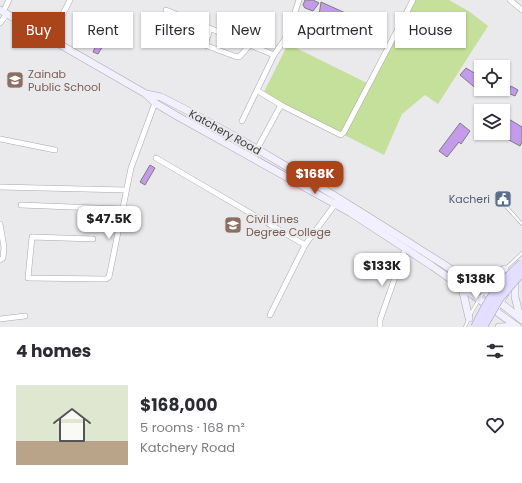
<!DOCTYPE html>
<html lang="en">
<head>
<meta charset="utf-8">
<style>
  body { margin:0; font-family:Poppins,sans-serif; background:#f2f2f3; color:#2b2b33; height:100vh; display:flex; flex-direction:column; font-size:15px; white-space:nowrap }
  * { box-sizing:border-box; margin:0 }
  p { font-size:13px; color:#7c7c81 }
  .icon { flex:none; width:22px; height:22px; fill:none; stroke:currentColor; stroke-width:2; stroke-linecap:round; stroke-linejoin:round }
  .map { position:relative; height:327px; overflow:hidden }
  .sheet { display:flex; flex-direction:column; background:#fff; flex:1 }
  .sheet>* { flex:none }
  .guide { position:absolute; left:12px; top:12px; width:498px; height:36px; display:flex; gap:8px }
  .tools { position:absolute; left:474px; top:60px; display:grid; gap:8px }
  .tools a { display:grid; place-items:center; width:36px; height:36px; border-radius:0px; background:#fff; box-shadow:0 1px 3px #0004; font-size:20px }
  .price { position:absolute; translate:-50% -34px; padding:0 9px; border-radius:8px; background:#fff; color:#222; font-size:13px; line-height:26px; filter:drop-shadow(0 1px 2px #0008) }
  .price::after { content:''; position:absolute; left:50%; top:24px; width:12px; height:9px; margin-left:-6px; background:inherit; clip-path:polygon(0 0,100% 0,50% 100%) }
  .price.selected { background:#aa441b; color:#fff }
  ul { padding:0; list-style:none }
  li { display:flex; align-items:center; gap:12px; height:100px; padding:0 16px }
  li span { display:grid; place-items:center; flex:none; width:112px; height:80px; border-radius:0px; color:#555 }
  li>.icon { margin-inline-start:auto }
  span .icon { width:48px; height:48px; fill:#fffc; stroke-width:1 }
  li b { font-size:17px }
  h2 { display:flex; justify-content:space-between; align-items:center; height:48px; padding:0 16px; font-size:17px }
  .pill { padding:0 14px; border-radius:0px; background:#fff; box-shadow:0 1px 3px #0004; font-size:14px; line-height:36px }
  .pill.selected { background:#aa441b; color:#fff }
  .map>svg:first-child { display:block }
</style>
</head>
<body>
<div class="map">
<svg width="522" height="327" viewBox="0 0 522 327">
  <rect width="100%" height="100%" fill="#eae9ec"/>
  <path fill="#c5e09a" d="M 416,0 L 449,0 L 470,12 L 488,26 L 438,104 L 425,95 L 402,114 L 384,155 L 263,94 L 288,44 L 371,85 Z"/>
  <g fill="#c49beb" stroke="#7d7c7f">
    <path d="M 305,0 L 313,0 L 319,3 L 313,11 L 305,8 L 303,5 Z"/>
    <path d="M 321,2 L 350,15 L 345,25 L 333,22 L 319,15 Z"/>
    <path d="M 105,26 L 112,31 L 98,54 L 93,52 Z"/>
    <path d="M 466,68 L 481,77 L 481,89 L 492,89 L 485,96 L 460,75 Z"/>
    <path d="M 511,86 L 518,90 L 515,96 L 508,93 Z"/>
    <path d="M 507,118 L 522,127 L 522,142 L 520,146 L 496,133 L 503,133 L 503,124 Z"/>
    <path d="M 460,123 L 470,131 L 461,144 L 459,142 L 447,157 L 439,151 Z"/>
    <path d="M 150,165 L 155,168 L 145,185 L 140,182 Z"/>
  </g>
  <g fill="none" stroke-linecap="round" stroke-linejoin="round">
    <g stroke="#aaa9ac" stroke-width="3.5">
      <g id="service">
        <path d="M 502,202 L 522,224"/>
        <path d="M 506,268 L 522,253"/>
        <path d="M 497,311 L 507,295"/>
        <path d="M 465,327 C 473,307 484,289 499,274"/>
      </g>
    </g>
    <g stroke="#aaa9ac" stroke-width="6">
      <g id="minor">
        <path d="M 510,0 L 522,10"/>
        <path d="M 166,10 L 274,55"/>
        <path d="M 3,12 L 9,0"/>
        <path d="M 0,23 L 7,14"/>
        <path d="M 165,30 L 234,56 L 239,57 L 250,45"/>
        <path d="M 50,39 L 70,0"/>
        <path d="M 205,45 L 210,29"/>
        <path d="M 258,91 L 281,105 L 341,135 L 344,132 L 413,0"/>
        <path d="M 242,121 L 274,55 L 287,36 L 299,0"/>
        <path d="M 0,139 L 55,150"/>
        <path d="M 257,149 L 281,105"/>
        <path d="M 156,158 L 305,245"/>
        <path d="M 0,187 L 126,190"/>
        <path d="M 21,205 L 122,209"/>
        <path d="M 0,224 L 4,247 L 3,258 L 0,260"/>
        <path d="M 93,239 L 32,237 L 28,278 L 106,279 L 109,277 L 131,168 L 155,103"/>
        <path d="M 270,315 L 305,245 L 336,203"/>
        <path d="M 0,319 L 25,316"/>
        <path d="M 380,327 L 380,320 L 405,249"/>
      </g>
    </g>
    <g stroke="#aaa9ac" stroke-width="8">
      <g id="secondary">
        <path d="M 0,10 L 146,94 L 155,103 L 177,116 L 351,213 L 432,266 L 518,327"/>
        <path d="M 146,94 L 161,97 C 241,137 318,185 394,233 C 436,260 484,288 522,320"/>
        <path d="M 467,279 L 482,279 L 505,269"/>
        <path d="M 515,282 L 515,297 L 520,317"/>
        <path d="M 462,288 L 469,318"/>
        <path d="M 499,327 L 516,326"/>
      </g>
    </g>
    <use href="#service" stroke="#fff" stroke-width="2.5"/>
    <use href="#minor" stroke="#fff" stroke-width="5"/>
    <use href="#secondary" stroke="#f2efff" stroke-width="7"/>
    <g stroke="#9f98bb" stroke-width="9" stroke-linecap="butt">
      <g id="primary-bridge">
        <path d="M 475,327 C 489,298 498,285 522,263"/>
        <path d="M 483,327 L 499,299 L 522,272"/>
      </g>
    </g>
    <use href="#primary-bridge" stroke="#e5dfff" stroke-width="8"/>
  </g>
  <defs>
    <g id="school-square" transform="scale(0.9)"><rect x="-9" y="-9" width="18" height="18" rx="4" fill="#8d6e63" stroke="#eae9ec"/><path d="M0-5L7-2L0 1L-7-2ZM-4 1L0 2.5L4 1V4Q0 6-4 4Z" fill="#fff"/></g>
    <g id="civic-square" transform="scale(0.9)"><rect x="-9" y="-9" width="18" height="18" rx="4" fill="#5c6f8a" stroke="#eae9ec"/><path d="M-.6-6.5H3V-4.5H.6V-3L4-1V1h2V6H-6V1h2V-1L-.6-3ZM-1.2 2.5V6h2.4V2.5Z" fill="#fff"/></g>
    <g id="university-square" transform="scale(0.9)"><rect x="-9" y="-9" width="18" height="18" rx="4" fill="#8d6e63" stroke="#eae9ec"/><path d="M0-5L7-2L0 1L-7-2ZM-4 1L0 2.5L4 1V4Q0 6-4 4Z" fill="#fff"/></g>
  </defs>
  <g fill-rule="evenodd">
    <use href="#school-square" x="15" y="80"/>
    <use href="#civic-square" x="503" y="199"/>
    <use href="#university-square" x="233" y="225"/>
  </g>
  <g text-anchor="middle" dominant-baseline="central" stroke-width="4" stroke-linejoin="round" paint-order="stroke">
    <g font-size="11" fill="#785e54" stroke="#eae9ec" text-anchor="start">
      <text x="28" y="74">Zainab<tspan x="28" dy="13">Public School</tspan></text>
      <text x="246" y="219">Civil Lines<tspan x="246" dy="13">Degree College</tspan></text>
    </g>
    <g font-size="11" fill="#3d3c3e" stroke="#eae9ec">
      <text transform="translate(225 132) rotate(29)">Katchery Road</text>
    </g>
    <g font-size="11" fill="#4e5e75" stroke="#eae9ec" text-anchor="end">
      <text x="490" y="199">Kacheri</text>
    </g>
  </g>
</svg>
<div class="tools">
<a><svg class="icon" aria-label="locate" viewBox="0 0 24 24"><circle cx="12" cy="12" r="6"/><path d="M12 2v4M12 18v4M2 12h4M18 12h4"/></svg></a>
<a><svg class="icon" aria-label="layers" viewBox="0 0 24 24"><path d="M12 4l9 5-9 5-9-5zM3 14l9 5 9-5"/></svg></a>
</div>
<b class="price selected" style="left:315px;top:195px">$168K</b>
<b class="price" style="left:109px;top:240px">$47.5K</b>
<b class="price" style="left:382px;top:287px">$133K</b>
<b class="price" style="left:476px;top:300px">$138K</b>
<div class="guide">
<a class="pill selected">Buy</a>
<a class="pill">Rent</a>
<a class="pill">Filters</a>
<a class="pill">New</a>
<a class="pill">Apartment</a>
<a class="pill">House</a>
</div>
</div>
<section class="sheet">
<h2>4 homes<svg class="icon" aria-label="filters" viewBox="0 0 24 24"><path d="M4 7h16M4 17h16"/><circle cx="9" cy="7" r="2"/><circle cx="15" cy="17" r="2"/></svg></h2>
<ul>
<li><span style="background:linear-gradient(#dfe7d0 70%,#b9a48a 0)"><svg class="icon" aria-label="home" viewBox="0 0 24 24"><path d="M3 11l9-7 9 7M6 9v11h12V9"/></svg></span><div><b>$168,000</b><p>5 rooms · 168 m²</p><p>Katchery Road</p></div><svg class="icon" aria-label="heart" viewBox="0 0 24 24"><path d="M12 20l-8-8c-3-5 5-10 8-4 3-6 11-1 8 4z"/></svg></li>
</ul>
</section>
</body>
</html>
